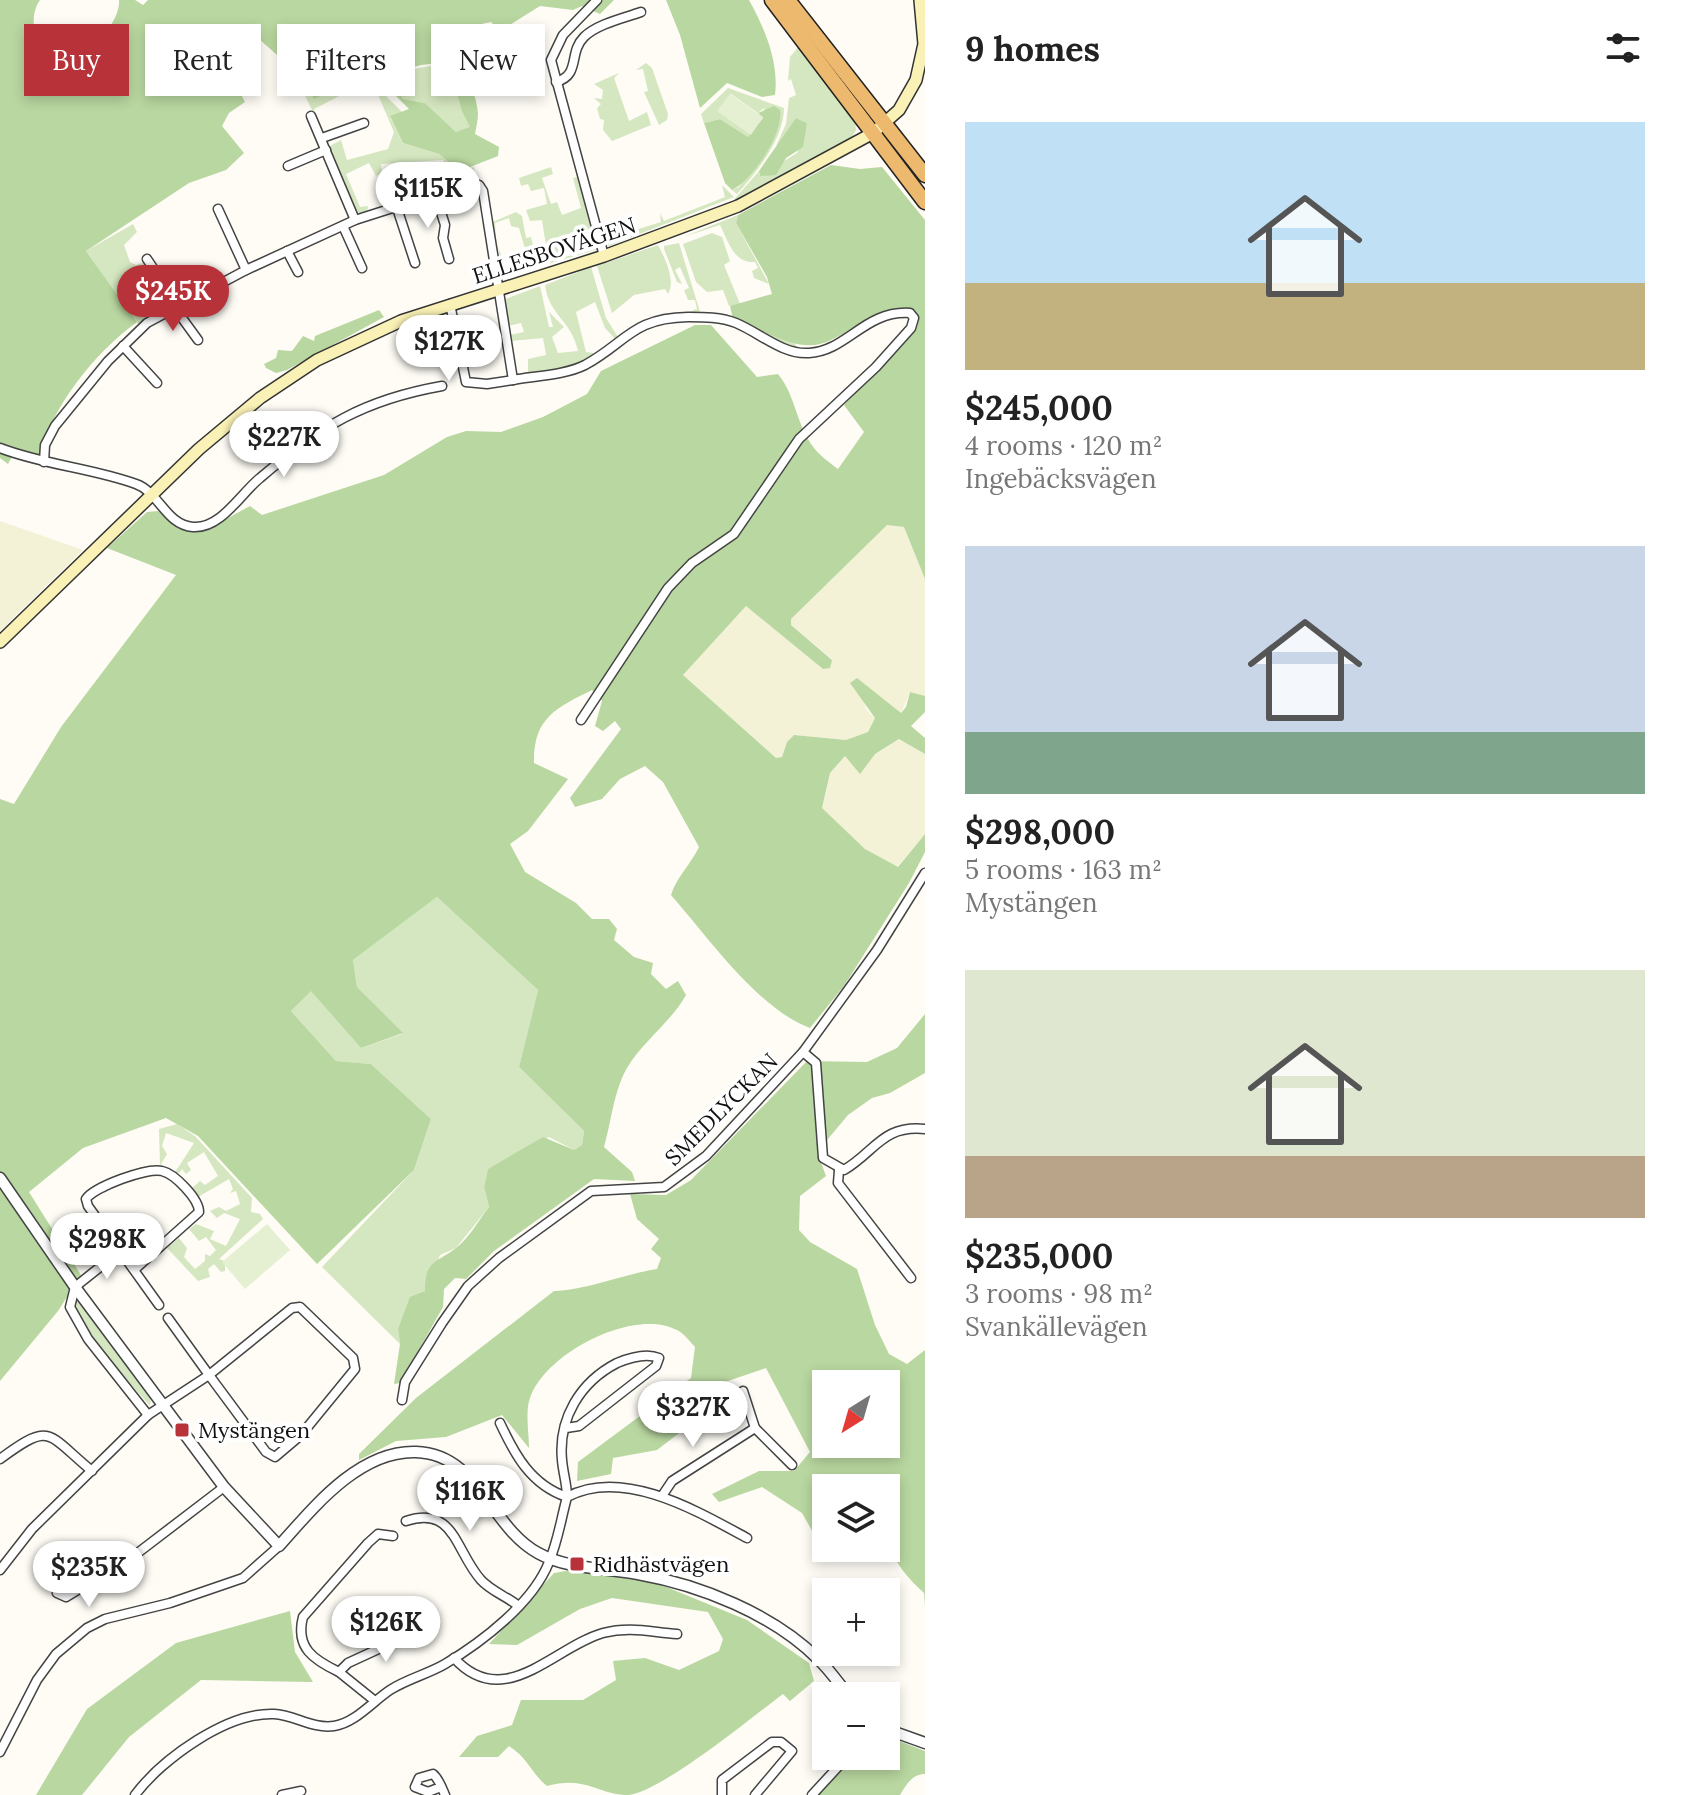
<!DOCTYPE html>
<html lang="en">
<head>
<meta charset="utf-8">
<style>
  body { margin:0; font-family:Lora,serif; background:#f2f2f2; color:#222; height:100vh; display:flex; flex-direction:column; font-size:30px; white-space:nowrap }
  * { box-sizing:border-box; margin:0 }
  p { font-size:26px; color:#767676 }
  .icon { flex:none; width:44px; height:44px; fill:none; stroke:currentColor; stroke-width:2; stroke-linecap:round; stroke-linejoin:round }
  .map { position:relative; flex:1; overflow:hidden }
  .details { display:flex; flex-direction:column; background:#fff; width:760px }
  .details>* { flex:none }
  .guide { position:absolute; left:24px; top:24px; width:760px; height:72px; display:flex; gap:16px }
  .needle { width:52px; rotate:217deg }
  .tools { position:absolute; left:812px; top:1370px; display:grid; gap:16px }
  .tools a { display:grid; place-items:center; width:88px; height:88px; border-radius:0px; background:#fff; box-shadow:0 4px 12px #0003; font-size:40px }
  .price { position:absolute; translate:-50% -68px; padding:0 18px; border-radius:28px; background:#fff; color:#222; font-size:26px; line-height:52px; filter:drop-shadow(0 2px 4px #0008) }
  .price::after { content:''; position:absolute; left:50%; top:48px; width:24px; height:18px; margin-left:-12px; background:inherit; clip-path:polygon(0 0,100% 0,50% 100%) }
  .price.current { background:#b73239; color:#fff }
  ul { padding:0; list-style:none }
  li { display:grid; align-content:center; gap:16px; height:424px; padding:0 40px }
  li span { display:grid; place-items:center; height:248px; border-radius:0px; color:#555 }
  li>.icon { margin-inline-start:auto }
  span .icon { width:144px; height:144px; fill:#fffc; stroke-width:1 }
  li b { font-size:34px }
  h2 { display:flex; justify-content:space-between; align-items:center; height:96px; padding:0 40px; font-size:34px }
  .chip { padding:0 28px; border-radius:0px; background:#fff; box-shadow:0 4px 12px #0003; font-size:28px; line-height:72px }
  .chip.current { background:#b73239; color:#fff }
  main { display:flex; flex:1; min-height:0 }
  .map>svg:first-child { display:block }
</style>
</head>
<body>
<main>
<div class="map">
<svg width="925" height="1795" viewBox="0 0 925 1795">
  <rect width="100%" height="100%" fill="#fefcf5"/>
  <g fill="#f3f1d6">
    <path d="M 0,521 L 83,550 L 0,631 Z"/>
    <path d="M 887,524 L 904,527 L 925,579 L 925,696 L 910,692 L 901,713 L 856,678 L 866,709 L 875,718 L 868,732 L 846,740 L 794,735 L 787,742 L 782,757 L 776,758 L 683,675 L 746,605 L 823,669 L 832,659 L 791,625 L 791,619 Z"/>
    <path d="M 900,739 L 925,754 L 925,834 L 897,867 L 865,849 L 822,809 L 830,773 L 845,756 L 875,754 Z"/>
  </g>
  <g fill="#d5e7c0">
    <path d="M 800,45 L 855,119 L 856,130 L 851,139 L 731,203 L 759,171 L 760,176 L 797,153 L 807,123 L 796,118 L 786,137 L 776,146 L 786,124 L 789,98 L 796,95 L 791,79 L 788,81 L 790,57 Z"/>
    <path d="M 458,61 L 459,99 L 471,128 L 456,132 L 425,103 L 403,99 L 392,73 Z"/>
    <path d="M 288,62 L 303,79 L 379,71 L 387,97 L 402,112 L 390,117 L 403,143 L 439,154 L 460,171 L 474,167 L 475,179 L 439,188 L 452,182 L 443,160 L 381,164 L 382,173 L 376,176 L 369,163 L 346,174 L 360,207 L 368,206 L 367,212 L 359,213 L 352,206 L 328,147 L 341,140 L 347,160 L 388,149 L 394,132 L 373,83 L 357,87 L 314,109 L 318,122 Z"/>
    <path d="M 646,63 L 652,68 L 668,114 L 667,120 L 659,125 L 644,92 L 648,91 L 643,69 L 636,70 Z"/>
    <path d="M 619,73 L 614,78 L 629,121 L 647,112 L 651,125 L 612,141 L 603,130 L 604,120 L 600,119 L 597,108 L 601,104 L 594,98 L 602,99 L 603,90 L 594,84 Z"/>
    <path d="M 728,88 L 784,108 C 784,138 757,172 737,194 L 732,190 L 739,187 L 772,139 L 764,108 L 758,113 L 731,94 L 718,111 L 751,135 L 748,137 L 720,119 L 704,123 L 701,114 Z"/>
    <path d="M 551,167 L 553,174 L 542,178 L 551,204 L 557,202 L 562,215 L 581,208 L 573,178 L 578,177 L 591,229 L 560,241 L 565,257 L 583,252 L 595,243 L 599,249 L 503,277 L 498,246 L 506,269 L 529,263 L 519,228 L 511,226 L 509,218 L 495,223 L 496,242 L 493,222 L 516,212 L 522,216 L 526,238 L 531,237 L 535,255 L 547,252 L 542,220 L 530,221 L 526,210 L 547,204 L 544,188 L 531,191 L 528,184 L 521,186 L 519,178 Z"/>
    <path d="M 722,185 L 734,197 L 609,246 L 605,243 L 604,233 L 607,239 L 661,222 L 660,213 L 664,221 L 725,197 Z"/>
    <path d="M 738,215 L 736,223 L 769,284 L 754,278 L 752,271 L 758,268 L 755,262 C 734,264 728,241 720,225 L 683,237 Z"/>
    <path d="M 133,224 L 137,232 L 124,245 L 130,262 L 136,265 L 146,262 L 172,302 L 140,326 L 86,251 Z"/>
    <path d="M 712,233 L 722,237 L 730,261 L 724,265 L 740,304 L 729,306 L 723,290 L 707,292 L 696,282 L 683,244 Z"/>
    <path d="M 679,243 L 700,312 L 749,324 L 795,343 L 798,351 L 740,323 L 681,315 L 697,309 L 695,300 L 688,300 L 684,290 L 689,288 L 680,267 L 675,270 L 682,284 L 677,282 L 664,249 L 664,246 Z"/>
    <path d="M 658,245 C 665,258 676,281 668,294 L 665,289 L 634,295 L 612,313 L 597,266 Z"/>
    <path d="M 591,267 L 606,318 L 618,337 L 615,339 L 605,328 L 595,302 L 576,312 L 586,352 L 593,353 L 594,357 L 576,365 L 528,374 L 528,359 L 546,355 L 543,338 L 511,341 L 510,335 L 524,332 L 521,323 L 508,326 L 503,300 L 540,286 L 549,327 L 553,327 L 549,312 L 564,327 L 552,337 L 558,353 L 578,351 C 571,319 549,316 545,285 Z"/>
    <path d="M 437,897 L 538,990 L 519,1067 L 584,1131 L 582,1145 L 574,1150 L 549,1137 L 488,1169 L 484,1187 L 489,1207 L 456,1248 L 440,1255 L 425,1291 L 417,1295 L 398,1329 L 400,1344 L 322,1267 L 414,1170 L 431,1119 L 371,1064 L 336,1061 L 291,1011 L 311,990 L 361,1048 L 402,1034 L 357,987 L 353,960 Z"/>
    <path d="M 177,1124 L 195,1136 L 252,1198 L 251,1212 L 260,1214 L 263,1219 L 219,1259 L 225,1261 L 225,1271 L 221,1272 L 214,1264 L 208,1269 L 210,1277 L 198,1281 L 167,1248 L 179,1238 L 187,1248 L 184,1257 L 195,1269 L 205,1261 L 205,1254 L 210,1256 L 216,1250 L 206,1237 L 199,1241 L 189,1229 L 196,1224 L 214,1231 L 210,1239 L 226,1246 L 240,1219 L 224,1213 L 217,1218 L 210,1211 L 219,1207 L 226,1211 L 240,1204 L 236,1191 L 230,1193 L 233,1189 L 229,1179 L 198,1197 L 190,1190 L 200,1181 L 205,1185 L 218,1176 L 204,1152 L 187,1163 L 191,1170 L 186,1174 L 182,1169 L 177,1176 L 174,1174 L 194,1143 L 166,1133 L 162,1146 L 167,1154 L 160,1166 L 159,1129 Z"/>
    <path d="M 77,1298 L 151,1394 L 150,1406 L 94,1342 L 72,1305 Z"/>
  </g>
  <g fill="#b9d7a0" fill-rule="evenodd">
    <path d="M 0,0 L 40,0 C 28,17 38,34 32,53 L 39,57 L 46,47 C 54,51 62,56 71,56 C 92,55 121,20 119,0 L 135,0 L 143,5 L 148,0 L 614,0 L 600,14 L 582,6 L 573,10 L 540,6 L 500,31 L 491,22 C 438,30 477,83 478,114 C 478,120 476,128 475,134 L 499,147 L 498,156 L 460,171 L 439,154 L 403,143 L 390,116 L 409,109 L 392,92 L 389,70 L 368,72 L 314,99 L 303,78 L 259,39 L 239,41 L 227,58 L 230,73 L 245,102 L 229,113 L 222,126 L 244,153 L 226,170 L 189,183 L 86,251 L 137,322 C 93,354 54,405 38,457 L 15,451 L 8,464 L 0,458 ZM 457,61 L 452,75 L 462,111 L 470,127 L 456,132 L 425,103 L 403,99 L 392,73 L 421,65 Z"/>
    <path d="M 666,0 L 749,0 C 765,29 779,62 775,95 L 762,97 L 727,83 L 700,108 L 680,35 Z"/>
    <path d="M 774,106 L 780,110 C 784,133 753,180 732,190 L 725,183 L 704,123 L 720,119 L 748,137 L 763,118 L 758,113 Z"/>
    <path d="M 796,118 L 807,123 L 803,147 L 786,158 L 776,175 L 760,176 L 759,171 C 771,153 784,136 796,118 Z"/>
    <path d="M 831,165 L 860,169 L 882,167 L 925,220 L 925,579 L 904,527 L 887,525 L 791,619 L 791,625 L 832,660 L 830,668 L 823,669 L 746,606 L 683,675 L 776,758 L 782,757 L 787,742 L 794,735 L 846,740 L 868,732 L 875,718 L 850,683 L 857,678 L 901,713 L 906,707 L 910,692 L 925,696 L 925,712 L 911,726 L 925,738 L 925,754 L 899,739 L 875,754 L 860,774 L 845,756 L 830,773 L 822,808 L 865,849 L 898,867 L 925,834 L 925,852 L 909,883 L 844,986 L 810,1028 C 758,1009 708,937 671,895 C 676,878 691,864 699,847 L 663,782 L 645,766 L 620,779 L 602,799 L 575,807 L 570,798 L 621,729 L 615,721 L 603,731 L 595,726 L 602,701 L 592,690 C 556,708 533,718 534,763 L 568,779 L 528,831 L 510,844 L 525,872 L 576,903 L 592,919 L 609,919 L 617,929 L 614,940 L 634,957 L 653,963 L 651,974 L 666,989 L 678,981 L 686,995 C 671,1022 643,1041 627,1068 C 614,1090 611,1123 604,1147 L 632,1172 L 635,1181 L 594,1179 L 494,1251 L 466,1279 L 455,1278 L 444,1289 L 443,1307 L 400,1383 L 394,1384 L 400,1344 L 398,1329 L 410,1297 L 425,1291 C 425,1260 435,1264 456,1248 C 469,1238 479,1220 489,1207 L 484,1187 L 488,1169 L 543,1137 L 574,1150 L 582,1145 L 584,1131 L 519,1067 L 538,990 L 437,897 L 353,960 L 357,987 L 403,1033 L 361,1048 L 311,991 L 291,1011 L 336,1061 L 371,1064 L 431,1119 L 414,1170 L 317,1264 L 198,1136 L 166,1118 L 83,1148 L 29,1192 L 81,1275 L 58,1311 L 0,1381 L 0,799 L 14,804 L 61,727 L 176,575 L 107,548 L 147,512 L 158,511 C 195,541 213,526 250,506 L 262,515 L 384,475 L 447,437 L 466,431 L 501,432 L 543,417 L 587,394 L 601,371 L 695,325 L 711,325 L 757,377 L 778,374 C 796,396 796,425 814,448 C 820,456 830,463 838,469 L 864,432 L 844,405 L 917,327 L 919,319 L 910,309 C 867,303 841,349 805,345 C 781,343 756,326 733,319 L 730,306 L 772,294 L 767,277 L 736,223 L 738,215 Z"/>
    <path d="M 379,310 L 384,317 L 287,370 L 276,373 L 266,368 L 264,364 L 276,358 L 278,350 L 292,351 L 303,336 L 314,341 L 315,336 Z"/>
    <path d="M 925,1014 L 925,1073 L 890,1093 L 872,1098 L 848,1115 L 817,1152 L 826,1176 L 800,1196 L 799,1230 L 810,1242 L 857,1269 L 875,1325 L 889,1354 L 907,1364 L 925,1350 L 925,1606 L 924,1593 C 884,1556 886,1539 886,1488 L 826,1488 L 826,1548 L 835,1548 L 823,1550 L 802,1513 L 762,1487 L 719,1502 L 712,1494 L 759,1471 L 794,1471 L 810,1452 L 766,1368 L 719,1384 L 717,1404 L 657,1450 L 613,1458 L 611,1474 L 577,1481 L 578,1462 L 691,1378 L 695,1347 C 690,1342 684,1333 677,1330 C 634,1307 545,1353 530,1398 C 525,1411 529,1433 529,1448 L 502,1415 L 446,1437 L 396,1441 L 359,1460 L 359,1454 L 416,1398 L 554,1291 C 582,1291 625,1274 657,1269 L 661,1258 L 651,1249 L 659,1239 L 637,1219 L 630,1194 L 666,1195 L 691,1180 L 807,1061 L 867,1062 L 897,1048 ZM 826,1384 L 886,1384 L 886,1444 L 826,1444 Z"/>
    <path d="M 578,1569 L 659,1584 L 747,1620 L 809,1663 L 814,1681 L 790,1701 L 783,1694 C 752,1717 664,1790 629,1795 C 598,1795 586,1775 547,1786 C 530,1772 529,1759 509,1746 L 498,1757 L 459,1757 L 477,1736 L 512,1725 L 521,1700 L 583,1700 L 616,1680 L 613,1661 L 645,1658 L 679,1670 L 719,1651 L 723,1639 L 708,1612 L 612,1598 L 580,1609 L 517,1645 L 489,1644 L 554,1573 Z"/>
    <path d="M 290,1611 L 295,1652 L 313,1682 L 201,1680 L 129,1737 L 82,1795 L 36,1795 L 87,1709 L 176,1643 Z"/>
    <path d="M 886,1736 L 925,1751 L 925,1774 C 912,1774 906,1785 900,1795 L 816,1795 L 852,1756 L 886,1756 Z"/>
  </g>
  <g fill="#e5efd1">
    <path d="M 730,94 L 763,117 L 751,135 L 717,111 Z"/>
    <path d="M 267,1224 L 290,1250 L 245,1289 L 222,1262 Z"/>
  </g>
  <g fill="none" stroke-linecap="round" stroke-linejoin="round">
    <g stroke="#444" stroke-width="11">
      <g id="minor">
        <path d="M 597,0 L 563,35 L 551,60 L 604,256"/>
        <path d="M 556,82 C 581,75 568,53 584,37 C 597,24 624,18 641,12"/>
        <path d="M 311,116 L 355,220"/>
        <path d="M 322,138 L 364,123"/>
        <path d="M 288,166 L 326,150"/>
        <path d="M 435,193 L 445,225 L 443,238 L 449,259"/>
        <path d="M 396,205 L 415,263"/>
        <path d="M 218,209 L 246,270"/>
        <path d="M 343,226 L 362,268"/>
        <path d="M 287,251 L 298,272"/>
        <path d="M 147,259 L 178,305"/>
        <path d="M 450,304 L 466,382 L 487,384 L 513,380"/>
        <path d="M 174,307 L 198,340"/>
        <path d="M 123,346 L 157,383"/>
        <path d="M 0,448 C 44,465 92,468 136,484 C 159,492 166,525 193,527 C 221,529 241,493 260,478 C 321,426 363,400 442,386"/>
        <path d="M 44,462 L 45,445 L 55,426 L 108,361 L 147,323 L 246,270 L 355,220 L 468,184 L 479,185 L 483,191 L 513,380 C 535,376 565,375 585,365 C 627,342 632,318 688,317 C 704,317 721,317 736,323 C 760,333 783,355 809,353 C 847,351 865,310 910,313 L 914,318 L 911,328 L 876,367 L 799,439 L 734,534 L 692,563 L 668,588 L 581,720"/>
        <path d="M 803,1052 L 816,1063 L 823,1158 L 844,1170 C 876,1151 882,1125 925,1129"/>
        <path d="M 839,1170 L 838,1183 L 911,1278"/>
        <path d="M 120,1251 L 75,1287 L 70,1307 L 88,1339 L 148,1415"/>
        <path d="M 134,1270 L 199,1212 C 199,1199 175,1174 162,1171 C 147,1167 94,1187 86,1199 L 88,1206 L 159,1305"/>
        <path d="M 743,1391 L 755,1428 L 792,1465"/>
        <path d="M 402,1400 L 405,1382 L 442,1323 L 468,1286 L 499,1258 L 591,1191 L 664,1187 L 706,1156 L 803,1052 L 877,950 L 925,873"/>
        <path d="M 500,1423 C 515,1455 531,1485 567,1497 C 567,1484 563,1473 562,1460 C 558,1419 580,1382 617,1363 C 629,1358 647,1353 659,1358 L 656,1366 L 579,1426 L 566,1428"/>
        <path d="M 0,1459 C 52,1421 46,1433 92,1471"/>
        <path d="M 662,1496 L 672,1481 L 755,1428"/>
        <path d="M 406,1521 C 455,1505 455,1551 481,1580 C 491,1591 506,1596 517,1605"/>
        <path d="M 0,1570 L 32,1529 L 148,1415 L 209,1375 L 266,1452 L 275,1457 L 301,1435 L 355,1369 L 353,1358 L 300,1307 L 292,1308 L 209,1375 L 168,1318"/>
        <path d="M 57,1593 L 66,1597 L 135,1555 L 224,1487"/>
        <path d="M 454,1658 C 504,1713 554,1647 603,1633 C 630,1626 650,1632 677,1634"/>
        <path d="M 339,1672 C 314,1660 295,1648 303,1617 L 368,1543 L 378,1534 L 393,1536"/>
        <path d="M 375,1701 L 339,1672 L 348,1663 L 387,1645 L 414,1624"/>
        <path d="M 0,1752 L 37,1680 L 56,1654 L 87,1628 L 105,1619 L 170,1603 L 243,1578 L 279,1546"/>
        <path d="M 441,1787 L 428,1792 L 415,1787 L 419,1778 L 433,1774 C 439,1779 442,1788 445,1795"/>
        <path d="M 135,1795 C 162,1759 227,1712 274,1714 C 295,1715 312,1729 334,1726 C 355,1723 372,1702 390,1690 C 407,1679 428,1674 445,1664 C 482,1642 533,1603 549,1562 C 558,1541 561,1519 567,1497 C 623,1467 697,1511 747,1538"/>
        <path d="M 282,1795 L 301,1791"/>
        <path d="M 722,1795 L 722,1780 L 772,1742 L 781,1742 L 792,1751 L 755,1795"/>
        <path d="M 812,1795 L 848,1756"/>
      </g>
    </g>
    <g stroke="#444" stroke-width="13">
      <g id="tertiary">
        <path d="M 0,1178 L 75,1287 L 224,1487 L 279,1546 C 313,1508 359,1450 416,1452 C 479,1454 489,1526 538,1553 C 566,1569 607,1568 638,1574 C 700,1585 773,1614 818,1659 C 830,1670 839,1684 849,1696"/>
        <path d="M 886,1729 L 925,1743"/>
      </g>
    </g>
    <g stroke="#333" stroke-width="14">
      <path id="secondary" d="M 0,642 L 199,449 L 260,398 L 317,360 L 401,321 L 604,256 L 738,206 L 873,133 L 899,110 L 916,80 L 924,44 L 920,0"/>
    </g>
    <g stroke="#222" stroke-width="17">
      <g id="trunk">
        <path d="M 772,0 L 925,202"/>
        <path d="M 788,0 L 925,175"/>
      </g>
    </g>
    <use href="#minor" stroke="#fff" stroke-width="8"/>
    <use href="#tertiary" stroke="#fff" stroke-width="10"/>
    <use href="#secondary" stroke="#f9f1b5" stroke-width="11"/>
    <use href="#trunk" stroke="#ecb96e" stroke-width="14"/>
  </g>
  <g fill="#b73239" stroke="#fff" stroke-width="3">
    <rect x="174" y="1422" width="16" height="16" rx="4"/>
    <rect x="569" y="1556" width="16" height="16" rx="4"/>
  </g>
  <g text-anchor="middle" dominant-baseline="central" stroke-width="8" stroke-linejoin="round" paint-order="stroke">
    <g font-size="22" fill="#111" stroke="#fff">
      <text transform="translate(554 250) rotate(-18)">ELLESBOVÄGEN</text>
      <text transform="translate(721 1109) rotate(-45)">SMEDLYCKAN</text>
    </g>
    <g font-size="22" fill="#111" stroke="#fff" text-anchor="start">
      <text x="198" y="1430">Mystängen</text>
      <text x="593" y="1564">Ridhästvägen</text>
    </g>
  </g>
</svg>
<div class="tools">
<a><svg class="needle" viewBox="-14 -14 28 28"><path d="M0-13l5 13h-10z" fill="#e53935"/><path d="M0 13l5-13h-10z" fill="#767676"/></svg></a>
<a><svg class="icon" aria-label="layers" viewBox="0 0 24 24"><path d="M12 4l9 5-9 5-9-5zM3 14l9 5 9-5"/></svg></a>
<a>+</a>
<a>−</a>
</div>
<b class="price" style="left:428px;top:230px">$115K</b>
<b class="price current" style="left:173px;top:333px">$245K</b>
<b class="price" style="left:449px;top:383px">$127K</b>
<b class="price" style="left:284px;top:479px">$227K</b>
<b class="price" style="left:107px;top:1281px">$298K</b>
<b class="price" style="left:693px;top:1449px">$327K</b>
<b class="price" style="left:470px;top:1533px">$116K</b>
<b class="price" style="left:89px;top:1609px">$235K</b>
<b class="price" style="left:386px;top:1664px">$126K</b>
<div class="guide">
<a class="chip current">Buy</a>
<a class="chip">Rent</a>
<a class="chip">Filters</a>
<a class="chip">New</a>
</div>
</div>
<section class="details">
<h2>9 homes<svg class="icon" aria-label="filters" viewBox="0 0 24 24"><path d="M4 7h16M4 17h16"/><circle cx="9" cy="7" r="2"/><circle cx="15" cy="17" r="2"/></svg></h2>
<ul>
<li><span style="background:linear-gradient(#bfe0f5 65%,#c2b280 0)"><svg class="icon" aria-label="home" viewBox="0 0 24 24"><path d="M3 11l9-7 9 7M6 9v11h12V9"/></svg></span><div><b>$245,000</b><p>4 rooms · 120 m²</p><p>Ingebäcksvägen</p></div></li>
<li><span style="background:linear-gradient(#c9d6e8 75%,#7fa58c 0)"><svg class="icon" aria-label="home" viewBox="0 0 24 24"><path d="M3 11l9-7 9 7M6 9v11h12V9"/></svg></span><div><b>$298,000</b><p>5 rooms · 163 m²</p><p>Mystängen</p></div></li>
<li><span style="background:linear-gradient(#dfe7d0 75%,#b9a48a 0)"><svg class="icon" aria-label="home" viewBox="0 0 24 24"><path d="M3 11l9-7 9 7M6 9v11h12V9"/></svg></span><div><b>$235,000</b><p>3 rooms · 98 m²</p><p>Svankällevägen</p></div></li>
</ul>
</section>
</main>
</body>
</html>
